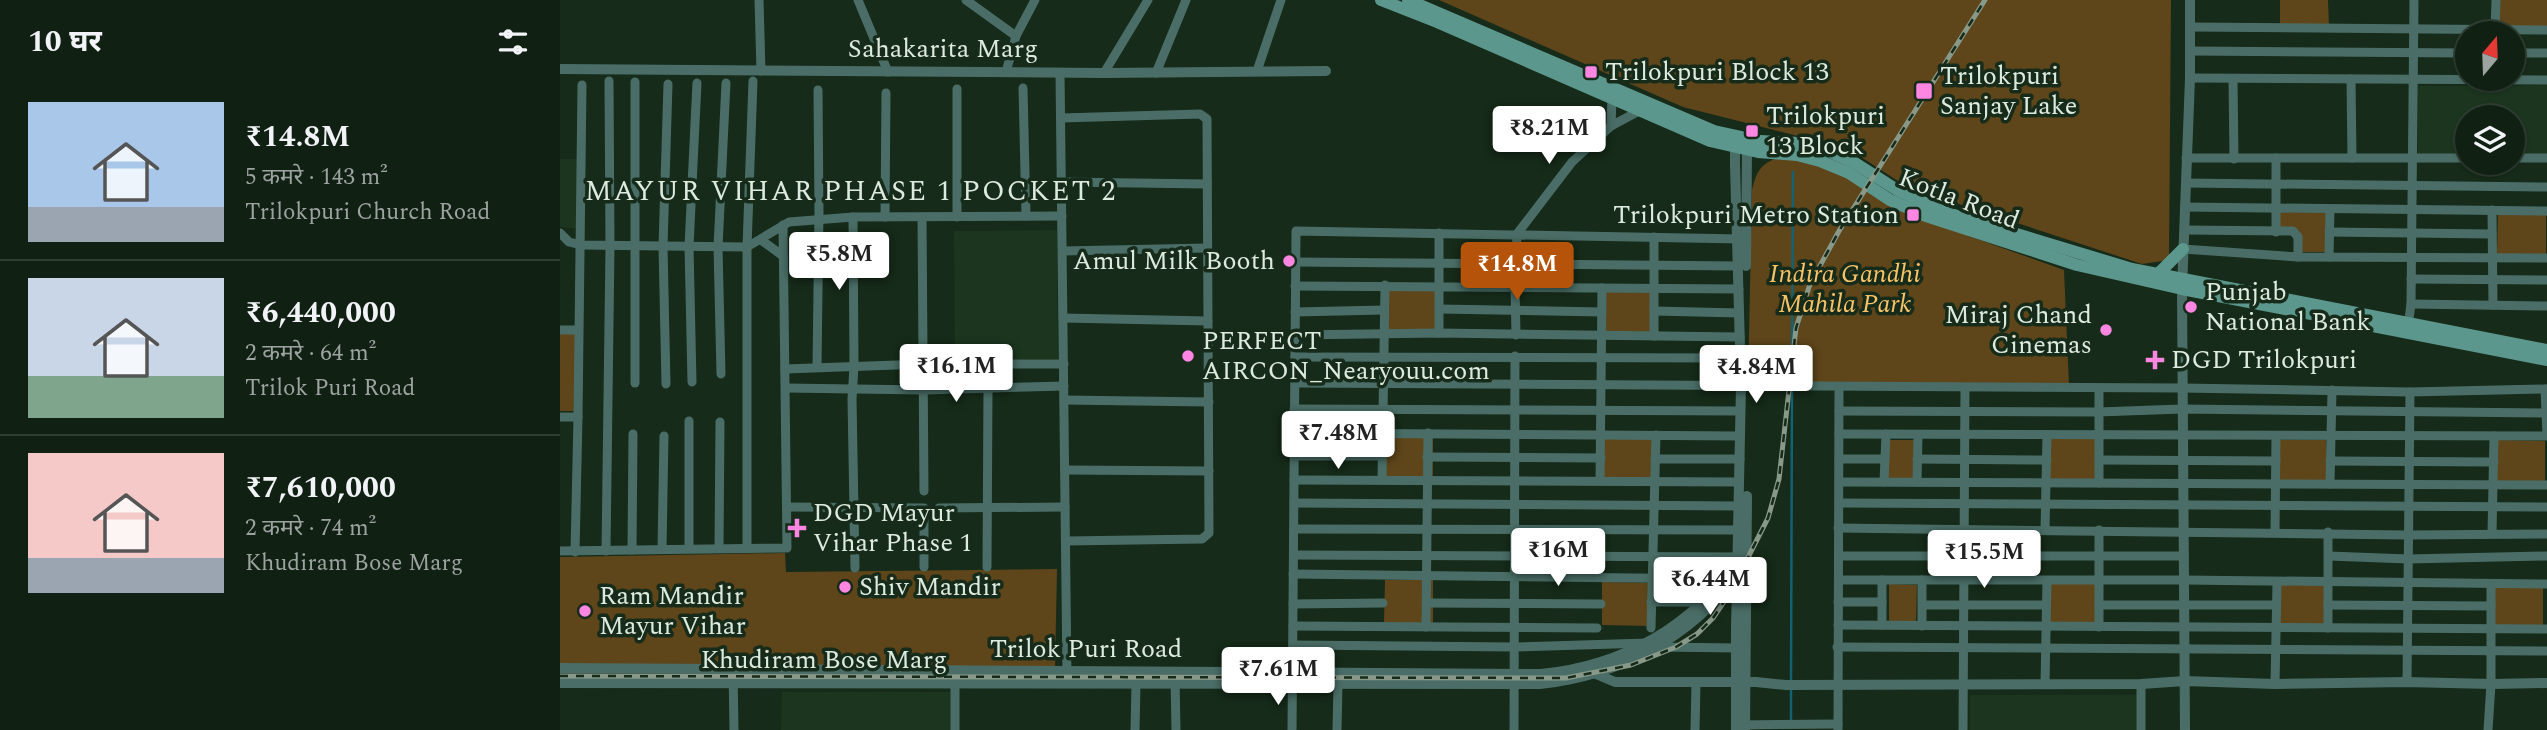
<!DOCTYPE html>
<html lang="hi">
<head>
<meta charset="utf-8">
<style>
  body { margin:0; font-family:Spectral,"Noto Sans Devanagari",serif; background:#19281c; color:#f1f3f6; height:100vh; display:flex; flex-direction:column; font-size:26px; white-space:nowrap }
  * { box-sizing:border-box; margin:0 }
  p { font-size:23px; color:#9ca3a0 }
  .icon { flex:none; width:38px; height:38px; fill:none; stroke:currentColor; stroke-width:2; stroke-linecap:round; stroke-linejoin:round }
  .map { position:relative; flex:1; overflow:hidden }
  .sheet { display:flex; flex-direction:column; background:#102013; width:560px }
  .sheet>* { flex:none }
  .needle { width:46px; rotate:19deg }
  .fabs { position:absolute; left:1895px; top:21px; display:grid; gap:14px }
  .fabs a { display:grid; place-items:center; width:70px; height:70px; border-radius:50%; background:#102013; box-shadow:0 2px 5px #0004,0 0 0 2px #303e33; font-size:35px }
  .price { position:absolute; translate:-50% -60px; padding:0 16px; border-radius:7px; background:#fff; color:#222; font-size:23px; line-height:46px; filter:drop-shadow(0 2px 4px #0008) }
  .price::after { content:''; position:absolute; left:50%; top:42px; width:21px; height:16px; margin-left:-10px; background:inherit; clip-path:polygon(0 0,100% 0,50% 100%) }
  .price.selected { background:#b45309; color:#fff }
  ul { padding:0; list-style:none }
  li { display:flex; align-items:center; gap:21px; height:175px; padding:0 28px }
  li+li { border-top:2px solid #303e33 }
  li span { display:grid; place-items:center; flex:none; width:196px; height:140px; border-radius:0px; color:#555 }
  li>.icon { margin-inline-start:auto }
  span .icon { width:84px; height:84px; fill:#fffc; stroke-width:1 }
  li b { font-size:30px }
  h2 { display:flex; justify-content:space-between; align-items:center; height:84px; padding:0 28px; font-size:30px }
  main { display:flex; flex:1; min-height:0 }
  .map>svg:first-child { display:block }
</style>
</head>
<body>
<main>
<section class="sheet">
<h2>10 घर<svg class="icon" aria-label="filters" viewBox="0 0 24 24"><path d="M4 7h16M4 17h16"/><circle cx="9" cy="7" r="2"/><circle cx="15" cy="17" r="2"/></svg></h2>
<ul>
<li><span style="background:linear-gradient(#a9c7e8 75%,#9aa5b1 0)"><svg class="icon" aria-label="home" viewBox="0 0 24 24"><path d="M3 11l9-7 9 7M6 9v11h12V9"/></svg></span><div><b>₹14.8M</b><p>5 कमरे · 143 m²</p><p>Trilokpuri Church Road</p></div></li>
<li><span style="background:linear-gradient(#c9d6e8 70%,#7fa58c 0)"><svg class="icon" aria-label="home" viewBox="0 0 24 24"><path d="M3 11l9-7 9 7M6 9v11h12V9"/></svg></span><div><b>₹6,440,000</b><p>2 कमरे · 64 m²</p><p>Trilok Puri Road</p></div></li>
<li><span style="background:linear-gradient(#f6c9c9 75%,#9aa5b1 0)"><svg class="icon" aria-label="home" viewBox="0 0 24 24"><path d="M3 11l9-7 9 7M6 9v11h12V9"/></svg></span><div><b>₹7,610,000</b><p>2 कमरे · 74 m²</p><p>Khudiram Bose Marg</p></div></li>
</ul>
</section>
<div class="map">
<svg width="1987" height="730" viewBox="0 0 1987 730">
  <rect width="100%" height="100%" fill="#162b19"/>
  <g fill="#1b351f">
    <path d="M 1987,85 L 1987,154 L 1953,154 L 1953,117 L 1908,117 L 1907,154 L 1858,154 L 1858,86 Z"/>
    <path d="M 0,159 L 19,159 L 19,229 L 0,227 Z"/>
    <path d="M 497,230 L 498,359 L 395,359 L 394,231 Z"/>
    <path d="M 222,692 L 392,692 L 392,730 L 221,730 Z"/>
    <rect x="1410" y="695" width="168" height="35"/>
  </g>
  <g fill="#5e451a">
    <path d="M 879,0 L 1611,0 L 1609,260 L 1582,264 L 1347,187 L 1289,149 L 1123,107 Z"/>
    <path d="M 1720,0 L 1768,0 L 1769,27 L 1720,26 Z"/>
    <path d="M 1939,0 L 1987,0 L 1987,27 L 1939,26 Z"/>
    <path d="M 1221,157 L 1262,165 L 1367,221 L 1504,270 L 1509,385 L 1188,384 L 1192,190 C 1197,170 1201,163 1221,157 Z"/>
    <path d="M 1719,211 L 1767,211 L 1767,252 L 1739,252 L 1739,230 L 1719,230 Z"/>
    <path d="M 1938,213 L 1986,213 L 1986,256 L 1937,256 Z"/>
    <path d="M 829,289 L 877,289 L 877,332 L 828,332 Z"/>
    <rect x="1044" y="291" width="49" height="43"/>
    <rect x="0" y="333" width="20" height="78"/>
    <path d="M 824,435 L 873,436 L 873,479 L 824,478 Z"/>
    <path d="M 1044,437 L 1092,437 L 1092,480 L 1043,479 Z"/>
    <path d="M 1490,439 L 1538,439 L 1538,482 L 1489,481 Z"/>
    <path d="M 1328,440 L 1355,440 L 1355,479 L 1327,479 Z"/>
    <path d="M 1718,440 L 1766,440 L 1767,483 L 1718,482 Z"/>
    <path d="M 1937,440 L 1985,441 L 1985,484 L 1936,483 Z"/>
    <path d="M 225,553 L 226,572 L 497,569 L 495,669 L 0,666 L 0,557 Z"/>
    <path d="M 825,580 L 873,580 L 873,623 L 824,623 Z"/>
    <path d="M 1042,582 L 1090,583 L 1091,626 L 1042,625 Z"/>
    <path d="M 1489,583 L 1537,583 L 1537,626 L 1488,626 Z"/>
    <path d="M 1329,584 L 1357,585 L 1356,624 L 1329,623 Z"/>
    <rect x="1718" y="585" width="48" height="43"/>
    <path d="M 1935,586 L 1983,587 L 1983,630 L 1934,629 Z"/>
  </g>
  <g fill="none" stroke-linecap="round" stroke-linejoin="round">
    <g stroke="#136273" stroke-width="2.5">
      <path d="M 1232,382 L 1233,172"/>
      <path d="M 1231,683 L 1232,388"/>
      <path d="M 1231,721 L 1231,689"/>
    </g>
    <g stroke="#4a6e67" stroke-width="9">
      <path d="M 199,0 L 201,71"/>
      <path d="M 298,0 L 328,72"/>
      <path d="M 406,0 L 456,36"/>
      <path d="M 1630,27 L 1987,30"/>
      <path d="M 1935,30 L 1936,0"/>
      <path d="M 1630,51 L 1908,53"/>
      <path d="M 1953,53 L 1987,53"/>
      <path d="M 697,71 L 721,0"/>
      <path d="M 446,72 L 456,36 L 475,0"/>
      <path d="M 500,73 L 507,677"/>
      <path d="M 544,73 L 588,0"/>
      <path d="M 596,73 L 626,0"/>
      <path d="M 1630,78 L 1987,80"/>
      <path d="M 1673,79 L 1674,159"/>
      <path d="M 1791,79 L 1792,158"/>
      <path d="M 75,82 L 75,383"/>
      <path d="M 463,88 L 466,216"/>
      <path d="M 501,118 L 640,114 L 647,119 L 649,533 L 642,539 L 506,541"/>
      <path d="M 1051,126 L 1052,98"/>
      <path d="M 1626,158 L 1908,158"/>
      <path d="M 1716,158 L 1716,232"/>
      <path d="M 1953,158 L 1987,158"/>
      <path d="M 502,182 L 647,184"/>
      <path d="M 1626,183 L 1987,187"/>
      <path d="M 1625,207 L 1987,211"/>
      <path d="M 1932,210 L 1933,305"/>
      <path d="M 293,217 L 294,366 L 292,399 L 295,568"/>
      <path d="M 325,217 L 326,93"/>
      <path d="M 362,217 L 364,491"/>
      <path d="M 397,217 L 397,89"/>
      <path d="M 1625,230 L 1733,231 L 1738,237 L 1738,257"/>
      <path d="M 1769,232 L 1932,234"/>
      <path d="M 0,233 L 9,242 L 21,245 L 187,247 L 229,222 L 293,217 L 502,216"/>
      <path d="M 879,233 L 879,333"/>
      <path d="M 1094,237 L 1094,336"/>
      <path d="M 201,240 L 223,256"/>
      <path d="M 1623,249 L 1738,257 L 1987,258"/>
      <path d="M 503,251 L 646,248"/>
      <path d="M 1769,257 L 1770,209"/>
      <path d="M 735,262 L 1179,266"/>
      <path d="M 1851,279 L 1987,280"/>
      <path d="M 735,286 L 1179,289"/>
      <path d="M 1851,304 L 1987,306"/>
      <path d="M 879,309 L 1042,312"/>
      <path d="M 1094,311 L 1179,313"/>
      <path d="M 735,312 L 824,310"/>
      <path d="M 503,318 L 648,321"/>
      <path d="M 1848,327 L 1851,304 L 1854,0"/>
      <path d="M 0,330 L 18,330"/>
      <path d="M 735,335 L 879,333 L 1180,337"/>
      <path d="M 956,335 L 955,287 L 957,234 L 1012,162 L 1051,126 L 1079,111"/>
      <path d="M 735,357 L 1180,358"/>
      <path d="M 257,367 L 259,213 L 258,90"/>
      <path d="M 225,369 L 364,364 L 504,364"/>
      <path d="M 161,374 L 158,247 L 166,83"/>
      <path d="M 132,382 L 129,246 L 137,83"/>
      <path d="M 735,383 L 1622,388 L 1850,392 L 1987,389"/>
      <path d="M 106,384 L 103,246 L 108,84"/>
      <path d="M 226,388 L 364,390 L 504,386"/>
      <path d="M 1539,389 L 1539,483"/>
      <path d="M 1985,389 L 1987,435"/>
      <path d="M 504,400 L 649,402"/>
      <path d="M 734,409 L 1180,411"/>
      <path d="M 1279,411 L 1538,412 L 1622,409 L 1987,413"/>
      <path d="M 0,417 L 18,417 L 22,85"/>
      <path d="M 129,421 L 129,548"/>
      <path d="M 734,433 L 1180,436"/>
      <path d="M 1279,434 L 1987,436"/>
      <path d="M 734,456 L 822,456"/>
      <path d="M 867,457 L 1041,458"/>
      <path d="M 1095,459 L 1180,459"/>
      <path d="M 1279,459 L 1325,459"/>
      <path d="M 1357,459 L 1487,460"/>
      <path d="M 1539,460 L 1716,461"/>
      <path d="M 1770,461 L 1934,462"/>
      <path d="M 505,470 L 649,471"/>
      <path d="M 734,480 L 1179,482"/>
      <path d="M 822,480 L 825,285"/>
      <path d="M 1040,481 L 1042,288"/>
      <path d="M 1279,482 L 1987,485"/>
      <path d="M 1324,482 L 1326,434"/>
      <path d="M 1357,482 L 1358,435"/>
      <path d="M 1770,484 L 1772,390"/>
      <path d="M 734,503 L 1180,506"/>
      <path d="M 1279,503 L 1987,507"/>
      <path d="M 227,507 L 364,508 L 364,567"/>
      <path d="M 379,508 L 505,507"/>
      <path d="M 1278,528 L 1848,535 L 1987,534"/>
      <path d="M 734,529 L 1179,530"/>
      <path d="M 1485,530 L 1487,435"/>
      <path d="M 1539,530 L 1539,627"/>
      <path d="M 1715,532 L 1716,436"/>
      <path d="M 1768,532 L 1768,628"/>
      <path d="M 1932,533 L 1934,436"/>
      <path d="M 159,548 L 160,422"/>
      <path d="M 187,548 L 187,247 L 193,81"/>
      <path d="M 102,549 L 104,436"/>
      <path d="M 72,550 L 73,434"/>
      <path d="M 0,551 L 227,548 L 223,225"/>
      <path d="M 46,551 L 50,246 L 49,81"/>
      <path d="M 15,552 L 18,417"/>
      <path d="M 734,555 L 1178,557"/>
      <path d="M 1279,556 L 1624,556"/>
      <path d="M 1769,556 L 1848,559 L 1987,556"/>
      <path d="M 427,567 L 428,389"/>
      <path d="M 733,574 L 1162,579"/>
      <path d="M 1279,580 L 1624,580 L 1987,584"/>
      <path d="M 1362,580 L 1362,626"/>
      <path d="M 1091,602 L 1143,602"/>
      <path d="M 1278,602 L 1322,602"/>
      <path d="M 867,603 L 1041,604"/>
      <path d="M 733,604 L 823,603"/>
      <path d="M 1363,605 L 1486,605"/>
      <path d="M 1539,605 L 1716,605"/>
      <path d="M 1768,605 L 1931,606"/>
      <path d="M 1278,625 L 1987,629"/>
      <path d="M 1322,625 L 1322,580"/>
      <path d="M 733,626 L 1037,628"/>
      <path d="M 866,627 L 868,433"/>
      <path d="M 1091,628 L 1096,435"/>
      <path d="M 733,645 L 954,647 L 1088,643 L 1097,647 L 1178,648"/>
      <path d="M 1277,647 L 1987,651"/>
      <path d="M 173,668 L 174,730"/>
      <path d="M 615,677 L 616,730"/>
      <path d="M 1847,682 L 1850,392"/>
      <path d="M 395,684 L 395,730"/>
      <path d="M 1485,684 L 1487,581"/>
      <path d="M 1715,684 L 1717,582"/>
      <path d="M 1178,725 L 1278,724"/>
      <path d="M 575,730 L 576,684"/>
      <path d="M 732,730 L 736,231 L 1181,239"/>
      <path d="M 777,730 L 778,684"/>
      <path d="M 954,730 L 955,356"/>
      <path d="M 1135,730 L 1136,683"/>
      <path d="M 1278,730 L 1279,388"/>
      <path d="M 1403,730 L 1405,388"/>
      <path d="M 1581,730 L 1581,684"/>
      <path d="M 1928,730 L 1931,684 L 1931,584"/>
    </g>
    <g stroke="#4a6e67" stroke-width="10">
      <path d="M 0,69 L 544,73 L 766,71"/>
      <path d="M 1185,143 L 1187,149 L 1186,266"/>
      <path d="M 0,668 L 981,674 C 1061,666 1135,627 1178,557"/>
      <path d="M 1036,674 L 1055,682 L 1196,682 L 1226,685 L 1581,684 L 1625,681 L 1715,684 L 1847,682 L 1931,684 L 1987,683"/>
      <path d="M 0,683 L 980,684 C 1060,675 1129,639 1178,574"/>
      <path d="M 1176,730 L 1176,629 L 1181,386 L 1175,164 L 1175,147 L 1180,140"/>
      <path d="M 1185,730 L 1187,496"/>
      <path d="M 1625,730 L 1622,289 L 1630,78 L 1630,0"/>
    </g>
    <g stroke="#5c978d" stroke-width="12">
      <path d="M 821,0 L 877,22 L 1150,141 L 1198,152 L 1237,155 L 1260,161 L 1289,173 L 1330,200 L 1366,216 L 1517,265 L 1622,289 L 1987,360"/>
      <path d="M 848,0 L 1154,131 L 1200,141 L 1239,143 L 1263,149 L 1295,163 L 1337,190 L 1384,212 L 1572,269 L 1987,350"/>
      <path d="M 1598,274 L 1623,249"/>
    </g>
    <g stroke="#88998a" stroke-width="5">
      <path id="rail" d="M 0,676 L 1006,678 L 1071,665 L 1116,647 L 1137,634 L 1153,618 L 1170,593 L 1208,518 L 1219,479 L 1236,328 L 1250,284 L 1279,231 L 1425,0"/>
    </g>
    <use href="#rail" stroke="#162b19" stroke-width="2.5" stroke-dasharray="8" stroke-linecap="butt"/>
  </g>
  <g fill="#fd86e2" stroke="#162b19" stroke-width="2.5">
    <rect x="1024" y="65" width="14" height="14" rx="3.5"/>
    <rect x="1355" y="82" width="18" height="18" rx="3.5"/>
    <rect x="1185" y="124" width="14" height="14" rx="3.5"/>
    <rect x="1346" y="208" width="14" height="14" rx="3.5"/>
    <circle cx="729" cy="261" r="7"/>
    <circle cx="1631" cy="307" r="7"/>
    <circle cx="1546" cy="330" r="7"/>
    <circle cx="628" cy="356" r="7"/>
    <path d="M1591.5 349.5h7v7h7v7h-7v7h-7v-7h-7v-7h7z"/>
    <path d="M233.5 517.5h7v7h7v7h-7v7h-7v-7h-7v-7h7z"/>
    <circle cx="285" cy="587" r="7"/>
    <circle cx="25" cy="611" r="7"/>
  </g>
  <g text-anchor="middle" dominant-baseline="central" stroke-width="7" stroke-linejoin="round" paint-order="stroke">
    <g font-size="26" fill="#ddeade" stroke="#162b19">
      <text x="383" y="49">Sahakarita Marg</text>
      <text transform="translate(1399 199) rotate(21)">Kotla Road</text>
      <text x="526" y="649">Trilok Puri Road</text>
      <text x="264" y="660">Khudiram Bose Marg</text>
    </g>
    <g font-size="26" fill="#ddeade" stroke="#162b19" text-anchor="start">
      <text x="1045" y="72">Trilokpuri Block 13</text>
      <text x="1380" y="76">Trilokpuri<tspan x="1380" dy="30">Sanjay Lake</tspan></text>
      <text x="1206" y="116">Trilokpuri<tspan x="1206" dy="30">13 Block</tspan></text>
      <text x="1339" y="215" text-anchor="end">Trilokpuri Metro Station</text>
      <text x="715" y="261" text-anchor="end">Amul Milk Booth</text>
      <text x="1645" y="292">Punjab<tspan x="1645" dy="30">National Bank</tspan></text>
      <text x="1532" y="315" text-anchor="end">Miraj Chand<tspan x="1532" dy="30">Cinemas</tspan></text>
      <text x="642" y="341">PERFECT<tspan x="642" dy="30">AIRCON_Nearyouu.com</tspan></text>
      <text x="1611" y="360">DGD Trilokpuri</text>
      <text x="253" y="513">DGD Mayur<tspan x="253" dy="30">Vihar Phase 1</tspan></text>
      <text x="299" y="587">Shiv Mandir</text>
      <text x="39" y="596">Ram Mandir<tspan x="39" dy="30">Mayur Vihar</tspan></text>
    </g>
    <g font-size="26" font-style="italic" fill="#f8c267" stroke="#162b19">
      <text x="1285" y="274">Indira Gandhi<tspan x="1285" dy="30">Mahila Park</tspan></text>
    </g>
    <g font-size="28" letter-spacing="2" fill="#ddeade" stroke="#162b19">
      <text x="291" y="191">MAYUR VIHAR PHASE 1 POCKET 2</text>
    </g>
  </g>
</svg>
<div class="fabs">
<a><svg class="needle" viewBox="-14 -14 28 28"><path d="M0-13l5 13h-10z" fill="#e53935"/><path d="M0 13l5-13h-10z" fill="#9ca3a0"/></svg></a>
<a><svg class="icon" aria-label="layers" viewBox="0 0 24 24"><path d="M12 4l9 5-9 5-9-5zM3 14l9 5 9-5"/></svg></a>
</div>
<b class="price" style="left:989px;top:166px">₹8.21M</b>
<b class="price" style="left:279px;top:292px">₹5.8M</b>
<b class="price selected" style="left:957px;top:302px">₹14.8M</b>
<b class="price" style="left:396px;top:404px">₹16.1M</b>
<b class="price" style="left:1196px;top:405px">₹4.84M</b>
<b class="price" style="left:778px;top:471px">₹7.48M</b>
<b class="price" style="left:998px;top:588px">₹16M</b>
<b class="price" style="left:1424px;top:590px">₹15.5M</b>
<b class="price" style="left:1150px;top:617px">₹6.44M</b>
<b class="price" style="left:718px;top:707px">₹7.61M</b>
</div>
</main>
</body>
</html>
